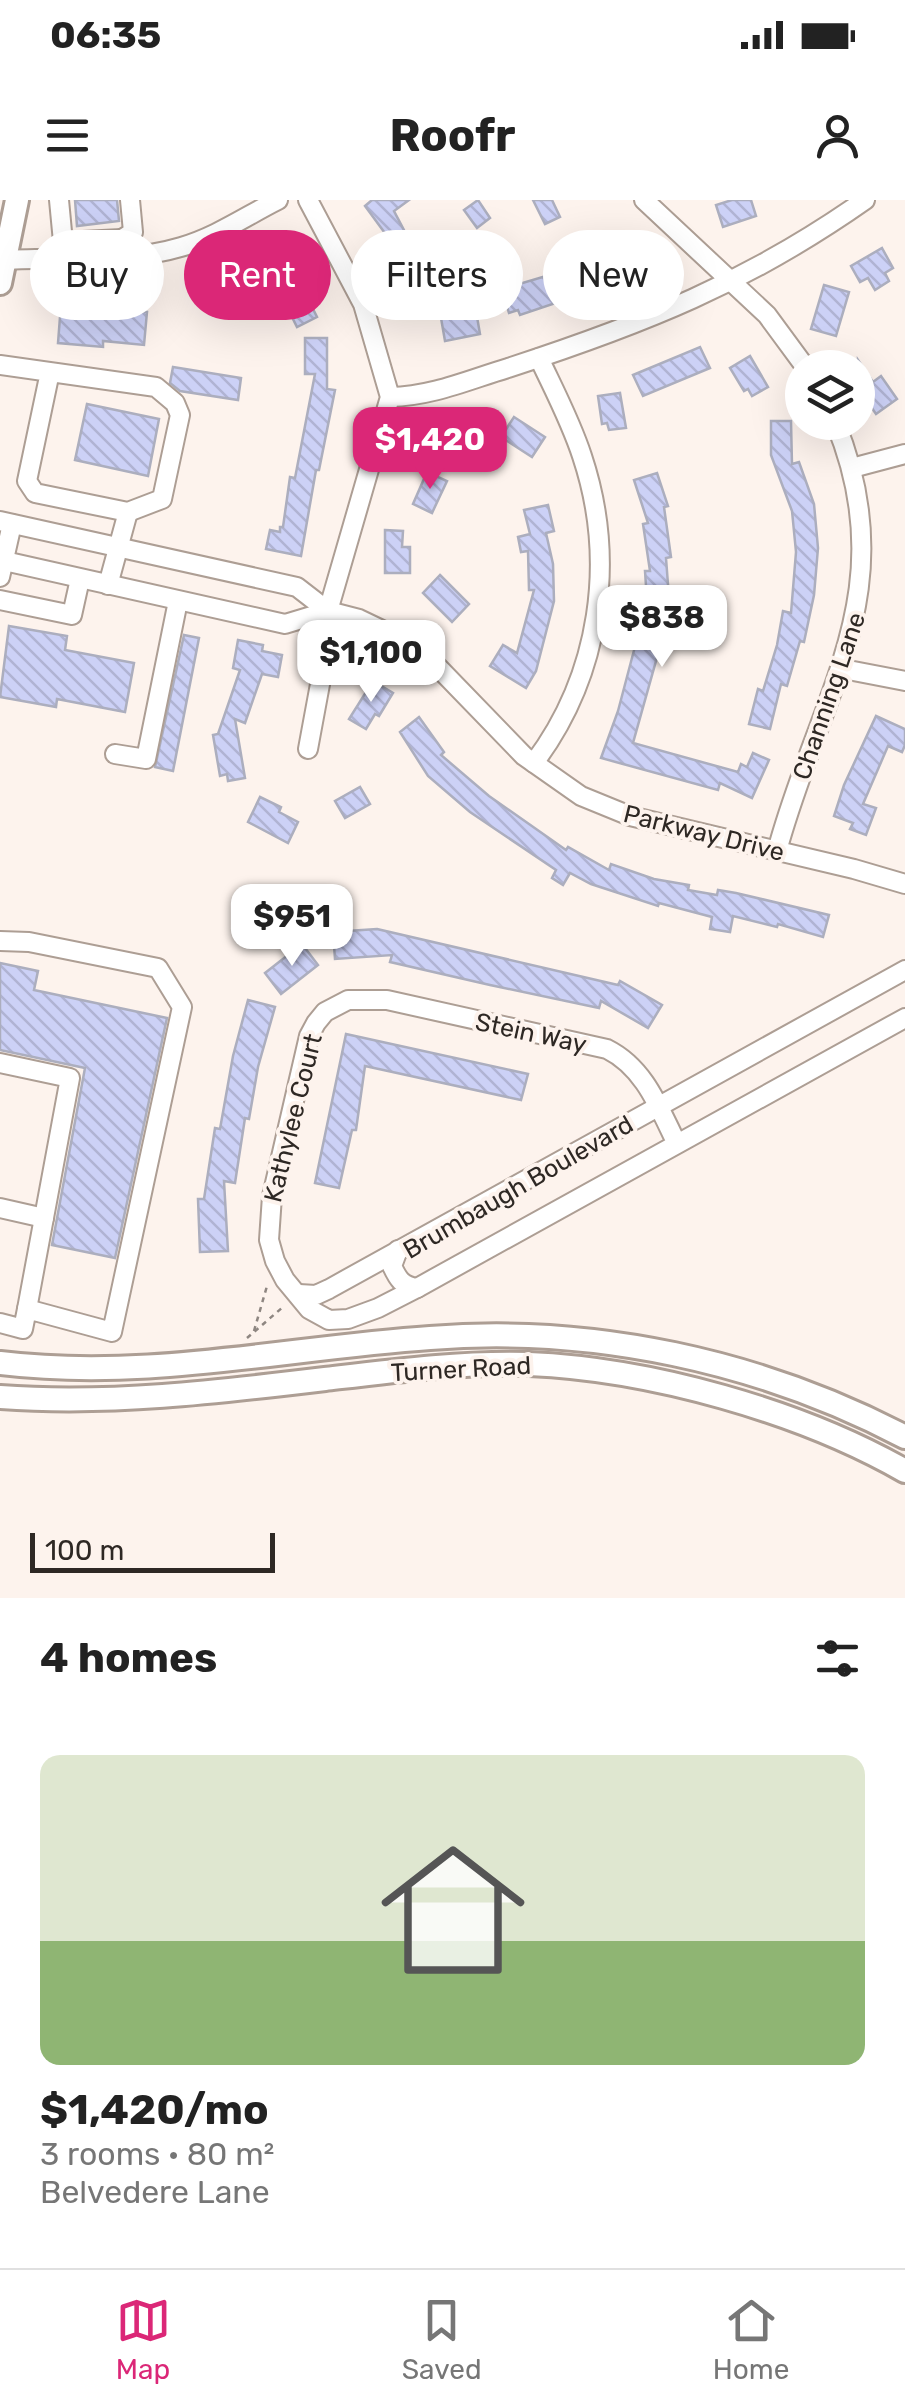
<!DOCTYPE html>
<html lang="en">
<head>
<meta charset="utf-8">
<style>
  body { margin:0; font-family:Rubik,sans-serif; background:#f6f6f6; color:#222; height:100vh; display:flex; flex-direction:column; font-size:38px; white-space:nowrap }
  * { box-sizing:border-box; margin:0 }
  p { font-size:32px; color:#767676 }
  .icon { flex:none; width:55px; height:55px; fill:none; stroke:currentColor; stroke-width:2; stroke-linecap:round; stroke-linejoin:round }
  .map { position:relative; height:1398px; overflow:hidden }
  .panel { display:flex; flex-direction:column; background:#fff; flex:1 }
  .panel>* { flex:none }
  .banner { position:absolute; left:30px; top:30px; width:845px; height:90px; display:flex; gap:20px }
  .buttons { position:absolute; left:785px; top:150px; display:grid; gap:20px }
  .buttons a { display:grid; place-items:center; width:90px; height:90px; border-radius:50%; background:#fff; box-shadow:0 10px 40px #0002; font-size:50px }
  .scale { position:absolute; left:30px; bottom:25px; width:245px; box-sizing:border-box; padding-left:10px; border:5px solid #2e2824; border-top:0; font-size:28px; line-height:35px; white-space:nowrap; color:#2e2824; -webkit-text-stroke:8px #fdf3ed; paint-order:stroke }
  .price { position:absolute; translate:-50% -85px; padding:0 22px; border-radius:20px; background:#fff; color:#222; font-size:32px; line-height:65px; filter:drop-shadow(0 2px 5px #0008) }
  .price::after { content:''; position:absolute; left:50%; top:60px; width:30px; height:22px; margin-left:-15px; background:inherit; clip-path:polygon(0 0,100% 0,50% 100%) }
  .price.on { background:#db2777; color:#fff }
  ul { padding:0; list-style:none }
  li { display:grid; align-content:center; gap:20px; height:530px; padding:0 40px }
  li+li { border-top:2px solid #e0e0e0 }
  li span { display:grid; place-items:center; height:310px; border-radius:20px; color:#555 }
  li>.icon { margin-inline-start:auto }
  span .icon { width:180px; height:180px; fill:#fffc; stroke-width:1 }
  li b { font-size:42px }
  h2 { display:flex; justify-content:space-between; align-items:center; height:120px; padding:0 40px; font-size:42px }
  .chip { padding:0 35px; border-radius:45px; background:#fff; box-shadow:0 10px 40px #0002; font-size:35px; line-height:90px }
  .chip.on { background:#db2777; color:#fff }
  .status { display:flex; justify-content:space-between; align-items:center; height:70px; padding:0 50px; background:#fff; direction:ltr }
  .status svg { height:28px; fill:currentColor }
  header { display:flex; justify-content:space-between; align-items:center; height:130px; padding:0 40px; background:#fff; font-size:45px; font-weight:700 }
  .tab-bar { display:flex; justify-content:space-around; align-items:center; height:140px; border-top:2px solid #e0e0e0; background:#fff; font-size:28px; color:#767676 }
  .tab-bar a { display:grid; justify-items:center; gap:5px }
  .tab-bar .on { color:#db2777 }
  .map>svg:first-child { display:block }
</style>
</head>
<body>
<div class="status"><b>06:35</b><svg viewBox="0 0 49 12"><path d="M0 12V9h3v3zM5 12V6h3v6zM10 12V3h3v9zM15 12V0h3v12zM26 1h20v11H26zM47 4h2v5h-2z"/></svg></div>
<header><svg class="icon" aria-label="menu" viewBox="0 0 24 24"><path d="M4 6h16M4 12h16M4 18h16"/></svg>Roofr<svg class="icon" aria-label="person" viewBox="0 0 24 24"><circle cx="12" cy="8" r="4"/><path d="M4 21q1-7 8-7t8 7"/></svg></header>
<div class="map">
<svg width="905" height="1398" viewBox="0 0 905 1398">
  <defs>
    <pattern id="building-back-hatch" width="6" height="6" patternUnits="userSpaceOnUse" patternTransform="scale(2.5)"><rect width="6" height="6" fill="#ccd1f6"/><path d="M-1 5l2 2M0 0l6 6M5-1l2 2" fill="none" stroke="#b0b3d3"/></pattern>
  </defs>
  <rect width="100%" height="100%" fill="#fdf3ed"/>
  <g fill="url(#building-back-hatch)" stroke="#acaebe" stroke-width="2.5">
    <path d="M 75,0 L 117,0 L 119,21 L 77,26 Z"/>
    <path d="M 372,0 L 409,0 L 394,11 L 417,55 L 410,58 L 434,98 L 414,109 L 398,83 L 404,80 L 385,42 L 390,40 L 365,6 Z"/>
    <path d="M 478,0 L 490,18 L 477,28 L 464,10 Z"/>
    <path d="M 533,0 L 552,0 L 560,17 L 545,24 Z"/>
    <path d="M 732,0 L 751,0 L 756,16 L 723,27 L 716,5 Z"/>
    <path d="M 625,35 L 639,75 L 520,115 L 518,110 L 509,113 L 504,97 L 512,95 L 509,87 L 566,70 L 568,77 L 608,62 L 606,58 L 613,55 L 609,40 Z"/>
    <path d="M 882,48 L 893,68 L 885,73 L 889,81 L 875,90 L 868,78 L 860,82 L 851,66 Z"/>
    <path d="M 276,50 L 296,88 L 301,85 L 317,117 L 297,127 L 272,77 L 256,85 L 246,65 Z"/>
    <path d="M 824,85 L 849,92 L 836,136 L 811,129 Z"/>
    <path d="M 61,104 L 147,112 L 144,145 L 103,141 L 103,147 L 58,143 Z"/>
    <path d="M 476,111 L 480,134 L 445,141 L 441,118 Z"/>
    <path d="M 305,138 L 327,138 L 327,189 L 335,190 L 319,270 L 316,270 L 301,356 L 266,349 L 270,330 L 280,332 L 280,327 L 283,327 L 290,277 L 295,278 L 315,174 L 305,174 Z"/>
    <path d="M 700,147 L 710,168 L 643,196 L 633,175 Z"/>
    <path d="M 750,156 L 768,187 L 752,196 L 748,189 L 744,191 L 730,168 Z"/>
    <path d="M 858,160 L 873,182 L 881,176 L 897,199 L 876,214 L 858,188 Z"/>
    <path d="M 173,167 L 241,178 L 238,200 L 180,191 L 170,183 Z"/>
    <path d="M 620,193 L 626,228 L 609,230 L 607,223 L 602,224 L 598,196 Z"/>
    <path d="M 87,204 L 159,219 L 148,276 L 75,260 Z"/>
    <path d="M 514,217 L 545,237 L 532,257 L 501,237 Z"/>
    <path d="M 771,221 L 791,221 L 792,264 L 799,262 L 814,304 L 818,348 L 814,395 L 804,442 L 800,441 L 787,486 L 781,484 L 770,529 L 749,524 L 758,489 L 763,491 L 777,445 L 783,411 L 791,413 L 796,352 L 792,311 L 771,255 Z"/>
    <path d="M 476,233 L 487,250 L 456,269 L 445,252 Z"/>
    <path d="M 427,272 L 447,281 L 432,313 L 413,304 Z"/>
    <path d="M 657,273 L 668,306 L 664,307 L 671,357 L 666,358 L 670,411 L 633,543 L 738,572 L 741,564 L 747,567 L 753,553 L 769,560 L 752,598 L 720,583 L 718,590 L 601,558 L 618,511 L 647,401 L 645,371 L 650,371 L 643,324 L 648,323 L 634,280 Z"/>
    <path d="M 548,305 L 554,331 L 546,333 L 553,364 L 554,401 L 536,471 L 526,488 L 490,466 L 503,445 L 517,453 L 534,390 L 529,390 L 528,351 L 521,352 L 518,337 L 530,334 L 524,310 Z"/>
    <path d="M 385,330 L 403,331 L 402,347 L 410,347 L 410,373 L 385,373 Z"/>
    <path d="M 440,375 L 469,404 L 452,422 L 423,393 Z"/>
    <path d="M 9,426 L 67,436 L 65,450 L 134,463 L 125,512 L 57,499 L 56,507 L 0,497 Z"/>
    <path d="M 184,435 L 199,438 L 173,571 L 155,567 Z"/>
    <path d="M 238,440 L 263,445 L 262,451 L 282,455 L 278,477 L 262,474 L 245,523 L 235,519 L 245,578 L 228,581 L 227,574 L 220,576 L 213,535 L 218,534 L 240,470 L 233,468 Z"/>
    <path d="M 373,481 L 393,493 L 379,516 L 375,514 L 366,529 L 349,519 Z"/>
    <path d="M 876,516 L 905,529 L 905,545 L 902,552 L 888,546 L 863,604 L 876,608 L 866,635 L 850,629 L 853,623 L 834,616 L 844,585 Z"/>
    <path d="M 419,517 L 444,552 L 441,555 L 489,596 L 566,650 L 568,647 L 609,670 L 611,664 L 654,679 L 689,685 L 688,690 L 717,695 L 718,690 L 736,693 L 829,715 L 823,737 L 778,724 L 777,727 L 733,716 L 730,732 L 710,729 L 712,717 L 659,703 L 658,706 L 591,684 L 570,673 L 563,685 L 552,678 L 556,670 L 470,612 L 428,576 L 400,532 Z"/>
    <path d="M 360,587 L 370,604 L 345,618 L 335,601 Z"/>
    <path d="M 260,597 L 281,607 L 279,612 L 298,622 L 288,643 L 248,622 Z"/>
    <path d="M 377,729 L 618,785 L 620,781 L 662,805 L 648,828 L 601,801 L 599,808 L 490,785 L 390,762 L 392,755 L 335,759 L 333,732 Z"/>
    <path d="M 302,744 L 318,765 L 281,794 L 265,773 Z"/>
    <path d="M 0,763 L 38,771 L 34,790 L 167,818 L 115,1058 L 52,1045 L 85,868 L 0,850 Z"/>
    <path d="M 248,800 L 275,807 L 258,867 L 249,919 L 245,918 L 235,983 L 224,981 L 228,1051 L 200,1052 L 198,999 L 204,999 L 215,928 L 220,929 L 233,856 Z"/>
    <path d="M 346,834 L 528,874 L 521,900 L 365,866 L 356,930 L 352,930 L 339,988 L 315,983 Z"/>
  </g>
  <g fill="none" stroke-linecap="round" stroke-linejoin="round">
    <g stroke="#ad9e94" stroke-width="22">
      <g id="minor">
        <path d="M 59,0 L 63,42 L 122,39 L 123,57"/>
        <path d="M 308,0 L 363,104 L 390,197 L 328,411 L 328,441 L 308,549"/>
        <path d="M 644,0 L 767,115 L 806,168"/>
        <path d="M 122,39 L 133,32 L 130,0"/>
        <path d="M 4,60 C 63,56 124,64 181,47 C 216,37 246,16 278,0"/>
        <path d="M 0,165 L 156,187 L 175,203 L 180,215 L 162,299 L 128,312 L 35,293 L 27,281 L 50,172"/>
        <path d="M 390,197 C 433,196 468,180 508,168 C 643,124 747,83 865,0"/>
        <path d="M 852,268 L 905,254"/>
        <path d="M 0,321 L 297,387 L 328,411 L 359,419 L 407,442 L 431,460 L 524,556 L 581,596 L 630,616 L 854,669 L 905,684"/>
        <path d="M 0,360 L 285,424 L 328,411"/>
        <path d="M 0,377 L 12,324"/>
        <path d="M 108,385 L 128,312"/>
        <path d="M 0,400 L 72,415 L 80,379"/>
        <path d="M 843,469 L 905,481"/>
        <path d="M 115,554 L 146,559 L 178,401"/>
        <path d="M 534,563 C 600,475 617,361 582,256 C 571,222 554,190 539,158"/>
        <path d="M 777,651 C 819,495 905,390 835,222"/>
        <path d="M 0,741 L 29,742 L 158,768 L 182,807 L 112,1132 L 27,1109 L 23,1129 L 0,1123"/>
        <path d="M 0,863 L 70,878 L 27,1109"/>
        <path d="M 677,944 C 659,908 645,868 607,849 L 387,800 L 348,800 L 325,812 L 316,823 L 309,836 L 272,996 L 269,1040 L 275,1061 L 285,1080 L 309,1109 L 329,1120 L 348,1119 L 378,1108 L 417,1088 L 905,818"/>
        <path d="M 0,1008 L 44,1018"/>
        <path d="M 398,1050 L 392,1066 C 398,1079 402,1086 417,1088"/>
        <path d="M 299,1094 L 316,1095 L 329,1089 L 905,770"/>
      </g>
    </g>
    <g stroke="#ad9e94" stroke-width="28">
      <g id="major">
        <path d="M 0,83 L 17,0"/>
        <path d="M 0,1163 C 147,1181 284,1148 430,1138 C 593,1125 760,1161 905,1237"/>
        <path d="M 0,1197 C 109,1205 217,1192 325,1179 C 392,1171 461,1162 529,1164 C 650,1169 800,1211 905,1271"/>
      </g>
    </g>
    <g stroke="#8e8681" stroke-width="2.5" stroke-dasharray="5 5" stroke-linecap="butt">
      <path d="M 254,1131 L 267,1086"/>
      <path d="M 247,1138 L 283,1107"/>
    </g>
    <use href="#minor" stroke="#fff" stroke-width="18"/>
    <use href="#major" stroke="#fff" stroke-width="22"/>
  </g>
  <g text-anchor="middle" dominant-baseline="central" stroke-width="8" stroke-linejoin="round" paint-order="stroke">
    <g font-size="25" fill="#2e2824" stroke="#fdf3ed">
      <text transform="translate(829 496) rotate(-71)">Channing Lane</text>
      <text transform="translate(704 633) rotate(14)">Parkway Drive</text>
      <text transform="translate(531 833) rotate(12)">Stein Way</text>
      <text transform="translate(293 918) rotate(-76)">Kathylee Court</text>
      <text transform="translate(518 987) rotate(-30)">Brumbaugh Boulevard</text>
      <text transform="translate(461 1169) rotate(-3)">Turner Road</text>
    </g>
  </g>
</svg>
<div class="buttons">
<a><svg class="icon" aria-label="layers" viewBox="0 0 24 24"><path d="M12 4l9 5-9 5-9-5zM3 14l9 5 9-5"/></svg></a>
</div>
<div class="scale">100 m</div>
<b class="price on" style="left:430px;top:292px">$1,420</b>
<b class="price" style="left:662px;top:470px">$838</b>
<b class="price" style="left:371px;top:505px">$1,100</b>
<b class="price" style="left:292px;top:769px">$951</b>
<div class="banner">
<a class="chip">Buy</a>
<a class="chip on">Rent</a>
<a class="chip">Filters</a>
<a class="chip">New</a>
</div>
</div>
<section class="panel">
<h2>4 homes<svg class="icon" aria-label="filters" viewBox="0 0 24 24"><path d="M4 7h16M4 17h16"/><circle cx="9" cy="7" r="2"/><circle cx="15" cy="17" r="2"/></svg></h2>
<ul>
<li><span style="background:linear-gradient(#dfe7d0 60%,#8fb573 0)"><svg class="icon" aria-label="home" viewBox="0 0 24 24"><path d="M3 11l9-7 9 7M6 9v11h12V9"/></svg></span><div><b>$1,420/mo</b><p>3 rooms · 80 m²</p><p>Belvedere Lane</p></div></li>
</ul>
</section>
<nav class="tab-bar">
<a class="on"><svg class="icon" aria-label="map" viewBox="0 0 24 24"><path d="M3 6l6-2 6 2 6-2v14l-6 2-6-2-6 2zM9 4v14M15 6v14"/></svg>Map</a>
<a><svg class="icon" aria-label="saved" viewBox="0 0 24 24"><path d="M7 4h10v16l-5-4-5 4z"/></svg>Saved</a>
<a><svg class="icon" aria-label="home" viewBox="0 0 24 24"><path d="M3 11l9-7 9 7M6 9v11h12V9"/></svg>Home</a>
</nav>
</body>
</html>
